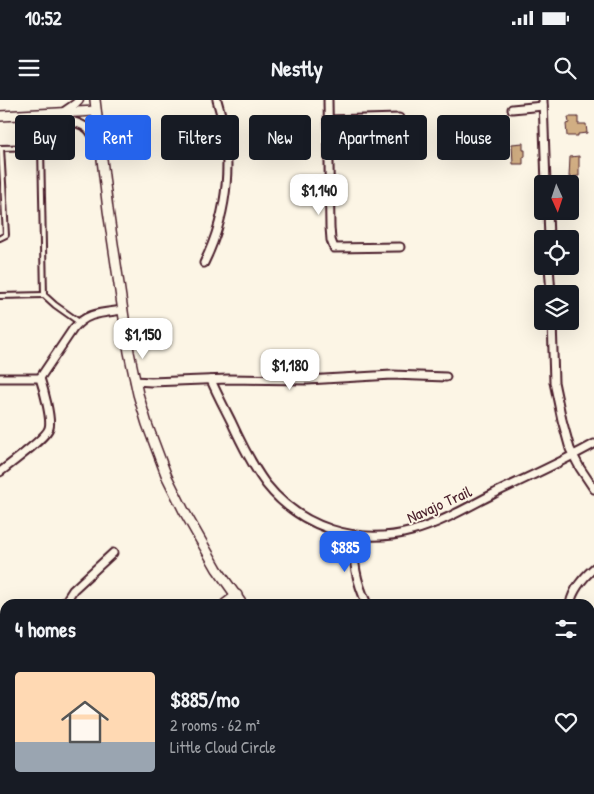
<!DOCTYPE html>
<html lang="en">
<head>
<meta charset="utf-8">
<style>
  body { margin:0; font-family:"Patrick Hand",sans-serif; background:#20242c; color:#f1f3f6; height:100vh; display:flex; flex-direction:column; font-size:19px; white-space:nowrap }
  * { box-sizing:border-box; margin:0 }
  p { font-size:16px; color:#9ea1a6 }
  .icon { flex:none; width:28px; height:28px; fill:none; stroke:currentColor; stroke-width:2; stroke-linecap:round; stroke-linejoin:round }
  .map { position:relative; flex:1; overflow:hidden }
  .panel { position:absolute; left:0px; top:499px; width:595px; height:196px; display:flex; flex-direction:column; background:#171b24; border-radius:15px 15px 0 0; box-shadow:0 5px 20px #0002 }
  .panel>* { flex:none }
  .top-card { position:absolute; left:15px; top:15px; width:565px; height:45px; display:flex; gap:10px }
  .needle { width:32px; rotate:177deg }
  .fabs { position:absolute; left:534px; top:75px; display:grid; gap:10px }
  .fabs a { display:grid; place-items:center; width:45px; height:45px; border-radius:5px; background:#171b24; box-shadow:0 5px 20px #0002; font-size:25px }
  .price { position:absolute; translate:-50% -42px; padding:0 11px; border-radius:10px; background:#fff; color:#222; font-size:16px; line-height:32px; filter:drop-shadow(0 1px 2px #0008) }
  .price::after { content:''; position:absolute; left:50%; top:30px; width:15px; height:11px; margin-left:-8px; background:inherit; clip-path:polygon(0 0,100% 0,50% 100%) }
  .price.on { background:#2563eb; color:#fff }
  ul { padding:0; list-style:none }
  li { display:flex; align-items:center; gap:15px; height:125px; padding:0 15px }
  li span { display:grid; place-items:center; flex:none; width:140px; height:100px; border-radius:5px; color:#555 }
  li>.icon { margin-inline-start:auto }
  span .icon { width:60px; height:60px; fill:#fffc; stroke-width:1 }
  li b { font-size:21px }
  h2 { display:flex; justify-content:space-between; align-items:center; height:60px; padding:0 15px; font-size:21px }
  .pill { padding:0 18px; border-radius:5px; background:#171b24; box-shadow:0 5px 20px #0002; font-size:18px; line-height:45px }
  .pill.on { background:#2563eb; color:#fff }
  .status { display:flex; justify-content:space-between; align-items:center; height:35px; padding:0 25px; background:#171b24; direction:ltr }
  .status svg { height:14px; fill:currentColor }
  header { display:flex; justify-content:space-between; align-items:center; height:65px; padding:0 15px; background:#171b24; font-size:22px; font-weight:700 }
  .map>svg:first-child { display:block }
</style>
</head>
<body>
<div class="status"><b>10:52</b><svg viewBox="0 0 49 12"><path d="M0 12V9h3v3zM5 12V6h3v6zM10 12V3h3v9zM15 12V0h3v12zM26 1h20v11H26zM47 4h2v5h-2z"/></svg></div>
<header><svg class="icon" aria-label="menu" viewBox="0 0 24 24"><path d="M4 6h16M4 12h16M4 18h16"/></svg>Nestly<svg class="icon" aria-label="search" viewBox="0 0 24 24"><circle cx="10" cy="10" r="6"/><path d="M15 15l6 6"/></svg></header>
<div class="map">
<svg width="594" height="694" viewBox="0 0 594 694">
  <rect width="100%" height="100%" fill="#fcf5e5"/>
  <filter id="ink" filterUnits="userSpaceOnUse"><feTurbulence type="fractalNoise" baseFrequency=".02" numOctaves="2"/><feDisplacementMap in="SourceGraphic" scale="10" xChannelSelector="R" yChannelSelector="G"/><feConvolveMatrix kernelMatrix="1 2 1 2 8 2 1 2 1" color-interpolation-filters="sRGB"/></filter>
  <g filter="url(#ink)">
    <g fill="#d1ae83" stroke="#4a1f2b">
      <path d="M 568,17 L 578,17 L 578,24 L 586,24 L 587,33 L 578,34 L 578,36 L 567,36 L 566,24 L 569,23 Z"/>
      <path d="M 523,43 L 523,50 L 525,50 L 525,57 L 523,57 L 523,64 L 513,64 L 512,44 Z"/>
      <path d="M 579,56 L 579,76 L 569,77 L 570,57 Z"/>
    </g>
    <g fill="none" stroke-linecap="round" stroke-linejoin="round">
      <g stroke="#4a1f2b" stroke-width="8">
        <g id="service">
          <path d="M 0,48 L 41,47 L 44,195 L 55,205 L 79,222"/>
          <path d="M 0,138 L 6,135 L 1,48"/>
          <path d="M 0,196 L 44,195"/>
        </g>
      </g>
      <g stroke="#4a1f2b" stroke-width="11">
        <g id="minor">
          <path d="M 328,0 L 330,127 L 331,140 L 334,148 L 400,147"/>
          <path d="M 543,0 L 546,84"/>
          <path d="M 512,9 L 543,6"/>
          <path d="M 62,13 L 75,4 L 79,0"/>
          <path d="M 48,15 C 59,19 81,21 89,30 C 93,35 96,42 99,47"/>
          <path d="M 328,20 L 399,18"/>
          <path d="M 548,111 L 549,139"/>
          <path d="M 204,163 C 229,112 234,54 217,0"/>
          <path d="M 549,166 L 551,194"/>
          <path d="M 552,221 L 554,282 L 562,320 L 570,349 L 580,368 L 594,389"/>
          <path d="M 0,278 L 40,278"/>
          <path d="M 211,280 C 217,294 224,307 231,321 C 241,343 251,364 266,384 C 301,428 358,446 412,431 C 441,423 468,407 495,393 C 528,377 562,362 594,344"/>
          <path d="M 135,281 L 151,282 L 228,279 L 307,280 L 392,275 L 446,277"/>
          <path d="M 0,372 C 9,365 47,337 49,328 C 52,319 43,287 40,278 L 73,229 C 87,212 102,213 123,210"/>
          <path d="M 353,436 C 354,463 355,479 367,504"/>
          <path d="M 64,504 L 73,490 L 113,453"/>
          <path d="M 570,504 C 573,489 583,478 594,468"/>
          <path d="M 0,527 L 5,528"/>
          <path d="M 0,656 L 5,665"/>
          <path d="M 19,690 L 21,694"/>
          <path d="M 226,690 L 229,694"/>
          <path d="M 582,690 L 582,694"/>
          <path d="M 36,694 L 42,690"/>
          <path d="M 377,694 L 381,690"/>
        </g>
      </g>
      <g stroke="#4a1f2b" stroke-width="12">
        <g id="tertiary">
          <path d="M 95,0 L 108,110 L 129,252 L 138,294 L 147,324 L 159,356 L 167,377 L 184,411 L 217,469 L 242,504"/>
          <path d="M 0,16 L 96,11"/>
          <path d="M 225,504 L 237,495"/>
          <path d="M 0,632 L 5,631"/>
          <path d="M 433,690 L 438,694"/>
        </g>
      </g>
      <use href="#service" stroke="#fcf5e5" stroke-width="4"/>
      <use href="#minor" stroke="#fcf5e5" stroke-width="7"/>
      <use href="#tertiary" stroke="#fcf5e5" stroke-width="9"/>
    </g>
  </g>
  <g text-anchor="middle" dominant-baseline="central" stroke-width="4" stroke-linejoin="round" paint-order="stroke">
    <g font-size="16" fill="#4a1f2b" stroke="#fcf5e5">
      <text transform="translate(439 404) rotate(-24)">Navajo Trail</text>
    </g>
  </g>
</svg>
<div class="fabs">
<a><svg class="needle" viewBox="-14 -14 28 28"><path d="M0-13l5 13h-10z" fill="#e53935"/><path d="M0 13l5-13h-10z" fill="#9ea1a6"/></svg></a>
<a><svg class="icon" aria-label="locate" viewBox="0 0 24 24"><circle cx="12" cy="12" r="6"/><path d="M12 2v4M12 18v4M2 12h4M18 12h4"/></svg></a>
<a><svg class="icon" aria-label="layers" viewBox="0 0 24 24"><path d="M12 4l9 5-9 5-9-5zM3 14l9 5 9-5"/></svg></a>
</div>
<b class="price" style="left:319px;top:116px">$1,140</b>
<b class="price" style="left:143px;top:260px">$1,150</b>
<b class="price" style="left:290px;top:291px">$1,180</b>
<b class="price on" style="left:345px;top:473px">$885</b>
<div class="top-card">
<a class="pill">Buy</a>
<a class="pill on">Rent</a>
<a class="pill">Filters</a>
<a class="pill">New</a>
<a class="pill">Apartment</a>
<a class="pill">House</a>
</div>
<section class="panel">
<h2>4 homes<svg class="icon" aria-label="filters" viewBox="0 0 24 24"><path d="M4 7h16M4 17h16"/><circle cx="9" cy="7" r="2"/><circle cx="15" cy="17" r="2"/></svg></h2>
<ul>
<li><span style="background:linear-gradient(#ffd9b3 70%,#9aa5b1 0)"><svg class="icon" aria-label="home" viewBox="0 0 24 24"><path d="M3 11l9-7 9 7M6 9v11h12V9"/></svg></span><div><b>$885/mo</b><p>2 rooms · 62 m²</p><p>Little Cloud Circle</p></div><svg class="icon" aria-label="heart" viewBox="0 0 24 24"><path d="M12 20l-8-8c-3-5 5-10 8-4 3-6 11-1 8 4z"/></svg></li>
</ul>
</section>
</div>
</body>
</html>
